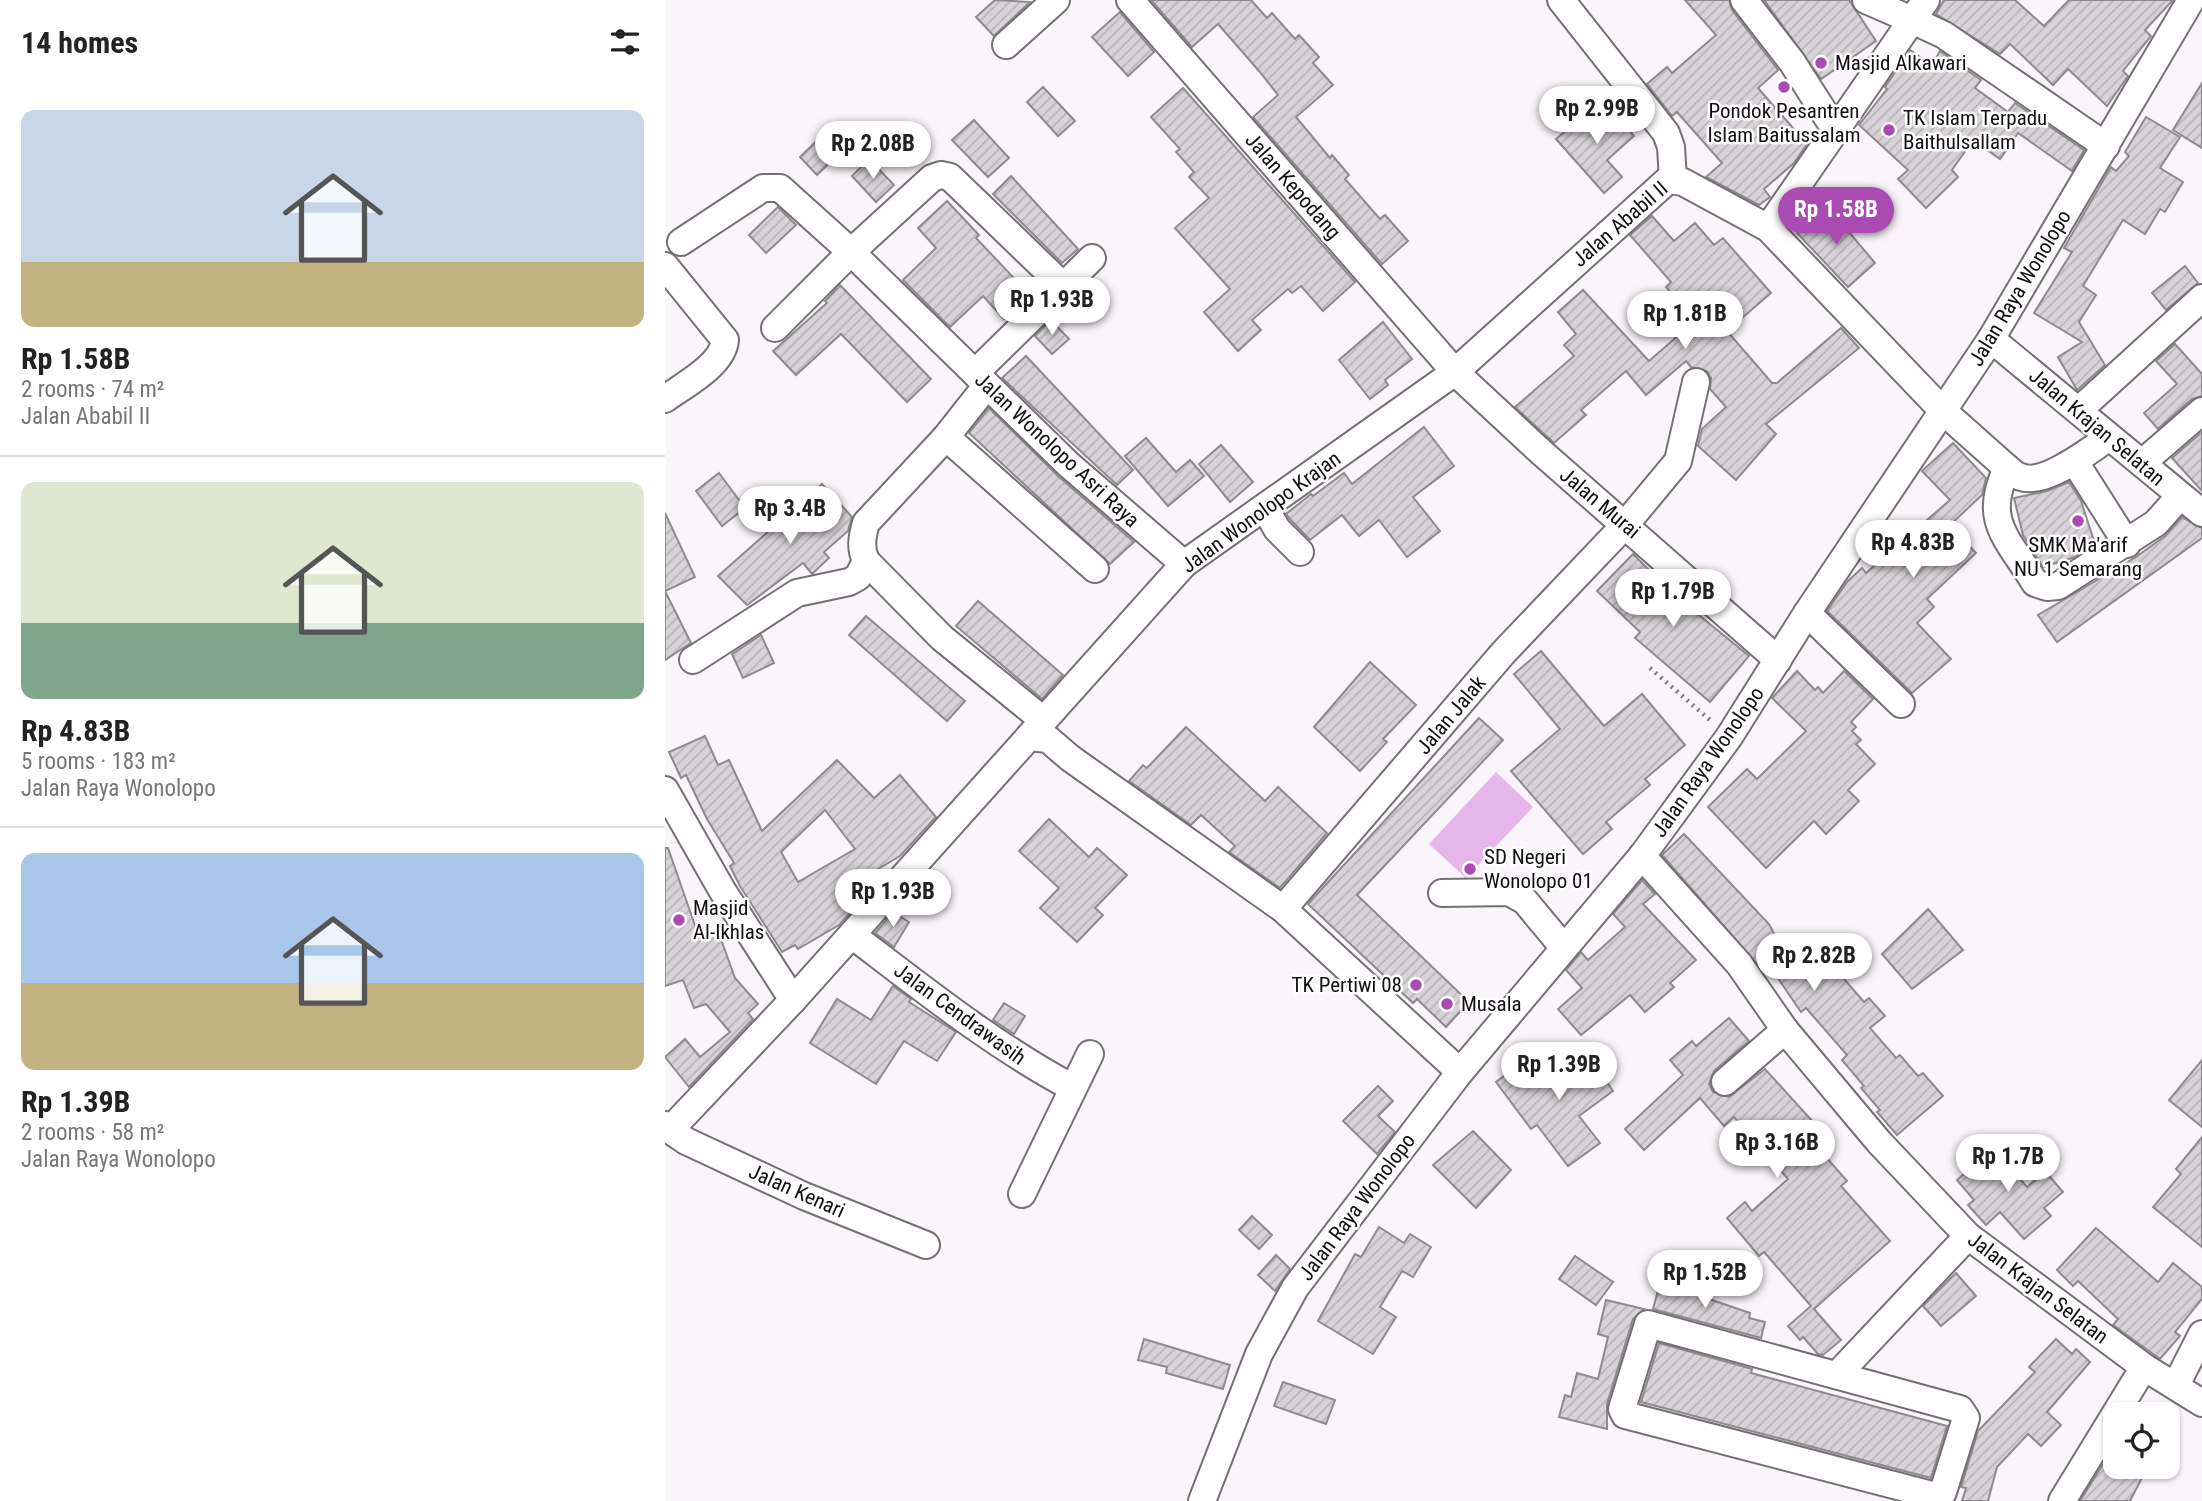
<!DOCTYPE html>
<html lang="en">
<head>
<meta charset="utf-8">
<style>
  body { margin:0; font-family:"Roboto Condensed",sans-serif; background:#f6f6f6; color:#222; height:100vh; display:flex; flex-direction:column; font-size:26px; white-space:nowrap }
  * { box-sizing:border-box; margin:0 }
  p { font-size:23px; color:#767676 }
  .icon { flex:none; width:38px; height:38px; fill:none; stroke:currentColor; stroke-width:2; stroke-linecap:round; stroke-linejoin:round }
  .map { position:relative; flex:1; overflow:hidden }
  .drawer { display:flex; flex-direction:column; background:#fff; width:665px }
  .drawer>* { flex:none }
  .tools { position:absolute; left:1438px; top:1402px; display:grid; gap:14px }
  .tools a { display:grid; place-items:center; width:77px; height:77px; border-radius:14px; background:#fff; box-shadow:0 2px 5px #0004; font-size:35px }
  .price { position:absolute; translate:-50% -60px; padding:0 16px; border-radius:24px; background:#fff; color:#222; font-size:23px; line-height:46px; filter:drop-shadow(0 2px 4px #0008) }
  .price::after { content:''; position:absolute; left:50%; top:42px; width:21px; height:16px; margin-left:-10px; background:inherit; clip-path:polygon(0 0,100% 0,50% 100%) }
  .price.active { background:#aa4ab3; color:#fff }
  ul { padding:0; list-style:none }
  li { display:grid; align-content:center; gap:14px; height:371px; padding:0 21px }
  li+li { border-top:2px solid #e0e0e0 }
  li span { display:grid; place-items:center; height:217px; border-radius:14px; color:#555 }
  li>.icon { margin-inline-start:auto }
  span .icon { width:126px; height:126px; fill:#fffc; stroke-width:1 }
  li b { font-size:30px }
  h2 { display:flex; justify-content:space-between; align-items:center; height:84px; padding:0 21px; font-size:30px }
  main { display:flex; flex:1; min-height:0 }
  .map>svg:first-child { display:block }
</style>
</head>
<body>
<main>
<section class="drawer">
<h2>14 homes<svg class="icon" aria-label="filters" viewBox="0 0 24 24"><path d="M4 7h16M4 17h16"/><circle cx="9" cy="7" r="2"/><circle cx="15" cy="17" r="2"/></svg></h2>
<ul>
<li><span style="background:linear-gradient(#c9d6e8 70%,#c2b280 0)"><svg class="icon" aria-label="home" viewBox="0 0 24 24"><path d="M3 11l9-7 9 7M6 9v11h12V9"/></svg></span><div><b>Rp 1.58B</b><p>2 rooms · 74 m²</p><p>Jalan Ababil II</p></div></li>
<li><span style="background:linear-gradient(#dfe7d0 65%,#7fa58c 0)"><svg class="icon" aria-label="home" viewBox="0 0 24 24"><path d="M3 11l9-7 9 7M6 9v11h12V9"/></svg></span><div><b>Rp 4.83B</b><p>5 rooms · 183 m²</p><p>Jalan Raya Wonolopo</p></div></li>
<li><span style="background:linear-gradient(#a9c7e8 60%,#c2b280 0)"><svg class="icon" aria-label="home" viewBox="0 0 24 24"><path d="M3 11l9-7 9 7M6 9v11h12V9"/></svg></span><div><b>Rp 1.39B</b><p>2 rooms · 58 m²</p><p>Jalan Raya Wonolopo</p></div></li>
</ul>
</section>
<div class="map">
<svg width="1537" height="1501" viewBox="0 0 1537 1501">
  <defs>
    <pattern id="building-hatch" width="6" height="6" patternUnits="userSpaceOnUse" patternTransform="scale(1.75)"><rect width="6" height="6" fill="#d8d3d8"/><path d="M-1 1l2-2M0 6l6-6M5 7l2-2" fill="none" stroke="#b8b4b8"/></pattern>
  </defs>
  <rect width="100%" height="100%" fill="#faf5fa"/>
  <path fill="#e6b6ea" d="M 831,772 L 868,807 L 801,878 L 764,844 Z"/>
  <g fill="url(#building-hatch)" stroke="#8f8a8f" stroke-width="2" fill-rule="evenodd">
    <path d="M 330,0 L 365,2 L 329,36 L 311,17 Z"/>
    <path d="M 486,0 L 586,0 L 602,18 L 607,13 L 630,39 L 634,35 L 654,57 L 648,63 L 668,85 L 631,117 L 665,158 L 667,155 L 684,175 L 680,179 L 715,219 L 720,215 L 743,241 L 717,264 L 588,117 L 613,95 L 594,71 L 553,24 L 527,47 Z"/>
    <path d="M 1020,0 L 1064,0 L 1067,10 L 1113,70 L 1093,88 L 1142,144 L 1129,163 L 1099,189 L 1105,197 L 1094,205 L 1041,177 L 1057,163 L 1012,112 L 1007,116 L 982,84 L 1002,67 L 1007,73 L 1051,35 Z"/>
    <path d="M 1099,0 L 1184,0 L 1211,41 L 1156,79 Z"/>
    <path d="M 1279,0 L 1350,0 L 1379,26 L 1404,0 L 1508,0 L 1480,30 L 1486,36 L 1458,71 L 1463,76 L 1442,106 L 1403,69 L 1388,85 L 1345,44 L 1335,54 L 1271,14 Z"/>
    <path d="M 455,12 L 489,52 L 463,76 L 427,37 Z"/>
    <path d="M 1245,50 L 1267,65 L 1275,51 L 1316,80 L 1310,88 L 1343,112 L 1350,103 L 1419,150 L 1407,171 L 1353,133 L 1335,159 L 1308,140 L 1287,170 L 1293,177 L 1261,208 L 1233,179 L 1243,170 L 1194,125 L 1222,89 L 1220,87 Z"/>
    <path d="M 1537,83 L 1537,148 L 1508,130 Z"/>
    <path d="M 378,87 L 410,121 L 393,136 L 362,102 Z"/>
    <path d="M 518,88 L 690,282 L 658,311 L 636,286 L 627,293 L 623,289 L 587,320 L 596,330 L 573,351 L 539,312 L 565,289 L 510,228 L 544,198 L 524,177 L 529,172 L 511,152 L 515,149 L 486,117 Z"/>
    <path d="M 942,105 L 969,136 L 942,160 L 957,177 L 939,193 L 891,139 L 910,123 L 915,129 Z"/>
    <path d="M 1481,117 L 1515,137 L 1495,168 L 1518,182 L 1500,212 L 1495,209 L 1480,234 L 1458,220 L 1418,286 L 1431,295 L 1414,322 L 1440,365 L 1412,390 L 1393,357 L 1417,342 L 1369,313 L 1407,252 L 1399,248 L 1446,167 L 1451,171 L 1464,156 L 1460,152 Z"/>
    <path d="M 309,120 L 344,158 L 323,177 L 287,140 Z"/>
    <path d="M 164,129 L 181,147 L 152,175 L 135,157 Z"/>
    <path d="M 204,159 L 229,185 L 211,202 L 187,176 Z"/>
    <path d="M 346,176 L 413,249 L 397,263 L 328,194 Z"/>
    <path d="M 282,201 L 314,235 L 311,238 L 365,295 L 339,319 L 318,296 L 285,327 L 238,280 L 271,248 L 253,228 Z"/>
    <path d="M 1162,206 L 1210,263 L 1183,287 L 1132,233 Z"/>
    <path d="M 113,207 L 131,225 L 101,253 L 84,235 Z"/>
    <path d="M 987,216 L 1009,241 L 1030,223 L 1049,245 L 1058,238 L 1106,293 L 1062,331 L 1107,383 L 1112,383 L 1176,328 L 1194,348 L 1101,424 L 1111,434 L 1071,480 L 1033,446 L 1037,429 L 1061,407 L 1045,389 L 1046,378 L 1042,371 L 1026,367 L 1021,361 L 981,395 L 961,371 L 916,410 L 921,415 L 889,443 L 850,407 L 909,356 L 899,345 L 911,334 L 893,312 L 918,290 L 984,361 L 1030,321 L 1001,287 L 1006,282 L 965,235 Z"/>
    <path d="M 1520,266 L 1533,283 L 1501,310 L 1487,293 Z"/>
    <path d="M 175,285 L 266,379 L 242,402 L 176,334 L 131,375 L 108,351 L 162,303 L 160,301 Z"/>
    <path d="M 386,320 L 404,339 L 387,354 L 370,336 Z"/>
    <path d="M 718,322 L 747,359 L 720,380 L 723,385 L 705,399 L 674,360 Z"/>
    <path d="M 1510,344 L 1537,374 L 1537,396 L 1527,399 L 1493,429 L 1479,413 L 1512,384 L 1491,361 Z"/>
    <path d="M 361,356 L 468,470 L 452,485 L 337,378 Z"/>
    <path d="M 324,408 L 393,476 L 469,542 L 445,564 L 304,433 Z"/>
    <path d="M 759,427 L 789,466 L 748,497 L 775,531 L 742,557 L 714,520 L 694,536 L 677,515 L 645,540 L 625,519 L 621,514 L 646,494 L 648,496 L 679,473 L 687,484 Z"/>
    <path d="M 1537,432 L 1537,491 L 1507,458 Z"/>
    <path d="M 481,438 L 511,472 L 525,460 L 539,476 L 503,506 L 460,456 Z"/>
    <path d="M 1288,443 L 1321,478 L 1317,495 L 1285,525 L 1311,553 L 1262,599 L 1269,607 L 1252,623 L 1286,659 L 1247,693 L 1162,611 L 1182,582 L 1197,568 L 1201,573 L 1285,500 L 1257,471 Z"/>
    <path d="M 556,445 L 588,482 L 565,502 L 534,464 Z"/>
    <path d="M 54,473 L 80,508 L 57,526 L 31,491 Z"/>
    <path d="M 1404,482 L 1416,501 L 1430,544 L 1410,557 L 1378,567 L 1358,535 L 1349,498 L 1382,491 Z"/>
    <path d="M 157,484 L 187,517 L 183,531 L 159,552 L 164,558 L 147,574 L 138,563 L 82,605 L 53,576 Z"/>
    <path d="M 0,513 L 30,577 L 0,591 L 26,643 L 0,660 Z"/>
    <path d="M 1517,517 L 1537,528 L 1537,538 L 1392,642 L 1373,615 L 1471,557 L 1500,536 Z"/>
    <path d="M 968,554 L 1008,594 L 1084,656 L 1045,702 L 970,638 L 975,632 L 932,591 Z"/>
    <path d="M 313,601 L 398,675 L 377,699 L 291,626 Z"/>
    <path d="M 201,616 L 300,701 L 282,721 L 184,635 Z"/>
    <path d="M 96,635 L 109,663 L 78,678 L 67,654 Z"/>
    <path d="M 876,651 L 939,726 L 977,694 L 1020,745 L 980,779 L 985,785 L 941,822 L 947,829 L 918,854 L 846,771 L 895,729 L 849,674 Z"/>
    <path d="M 705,662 L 751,705 L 718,739 L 722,742 L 695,771 L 649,727 Z"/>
    <path d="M 1132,671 L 1150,690 L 1153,687 L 1158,693 L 1179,671 L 1208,699 L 1186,722 L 1191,727 L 1187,731 L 1196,740 L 1191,744 L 1210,764 L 1183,790 L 1194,801 L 1161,834 L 1149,821 L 1101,868 L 1043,807 L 1082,769 L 1092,779 L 1141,731 L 1107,698 Z"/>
    <path d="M 814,718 L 838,740 L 692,895 L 804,1002 L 781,1027 L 752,999 L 748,1003 L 643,904 Z"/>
    <path d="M 521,727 L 600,801 L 613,787 L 662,833 L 615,888 L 564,852 L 570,846 L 536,815 L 526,825 L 464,781 L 478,765 L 482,768 Z"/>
    <path d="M 40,736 L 53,765 L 64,760 L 97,831 L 172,760 L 209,798 L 235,775 L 271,817 L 235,856 L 203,875 L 209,886 L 198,894 L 200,896 L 174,925 L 133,949 L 130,945 L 117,952 L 75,886 L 65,866 L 69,863 L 42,819 L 21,775 L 16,778 L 4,752 ZM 160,810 L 190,849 L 133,882 L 116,852 Z"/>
    <path d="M 384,819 L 424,857 L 432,848 L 462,875 L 430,908 L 438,915 L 412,942 L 375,908 L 394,888 L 354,851 Z"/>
    <path d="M 1019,834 L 1104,924 L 1127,967 L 1160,943 L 1178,968 L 1173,972 L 1199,1002 L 1204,998 L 1220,1016 L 1205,1028 L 1231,1058 L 1235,1055 L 1253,1076 L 1258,1073 L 1278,1096 L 1232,1135 L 1212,1112 L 1215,1110 L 1196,1088 L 1199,1086 L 1177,1060 L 1182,1055 L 1141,1008 L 1136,1012 L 1106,968 L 1099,972 L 997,855 Z"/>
    <path d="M 0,848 L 3,848 L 34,937 L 53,931 L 70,978 L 93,1004 L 83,1013 L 88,1019 L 24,1087 L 0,1057 L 20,1039 L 35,1057 L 65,1032 L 41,1004 L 29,1008 L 18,980 L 0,986 Z"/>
    <path d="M 977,880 L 990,894 L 978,904 L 1031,960 L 1005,983 L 1009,987 L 980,1012 L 965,995 L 916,1035 L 893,1009 L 917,988 L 901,970 L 916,952 L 923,960 L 960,927 L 948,914 Z"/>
    <path d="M 1263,909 L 1298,950 L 1247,989 L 1217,954 Z"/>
    <path d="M 228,912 L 244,922 L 229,947 L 210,933 Z"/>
    <path d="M 228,986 L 246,999 L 244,1002 L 291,1032 L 272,1061 L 239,1041 L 211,1084 L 145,1043 L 172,999 L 206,1020 Z"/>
    <path d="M 339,1003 L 360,1016 L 349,1034 L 328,1020 Z"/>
    <path d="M 1064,1018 L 1084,1041 L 1049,1071 L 1044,1084 L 1048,1092 L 1064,1097 L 1100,1069 L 1149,1123 L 1139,1132 L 1182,1181 L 1176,1186 L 1225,1241 L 1149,1309 L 1176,1340 L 1158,1355 L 1153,1354 L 1138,1337 L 1135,1340 L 1123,1326 L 1146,1306 L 1099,1252 L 1094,1256 L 1062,1218 L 1080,1202 L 1087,1211 L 1123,1179 L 1069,1117 L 1059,1126 L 1035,1098 L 979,1150 L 960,1129 L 1018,1075 L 1005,1060 L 1027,1041 L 1031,1046 Z"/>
    <path d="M 917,1046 L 948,1091 L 914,1116 L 935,1143 L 903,1166 L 872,1125 L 866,1129 L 831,1082 L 857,1063 L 869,1079 L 873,1076 L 875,1078 Z"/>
    <path d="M 1537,1060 L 1537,1127 L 1504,1100 Z"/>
    <path d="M 713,1086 L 728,1101 L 713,1116 L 730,1132 L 712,1154 L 678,1121 Z"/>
    <path d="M 808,1131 L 846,1170 L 811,1208 L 768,1165 Z"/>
    <path d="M 1537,1137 L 1537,1247 L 1488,1207 L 1516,1174 L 1511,1169 Z"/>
    <path d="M 1328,1148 L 1362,1187 L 1380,1171 L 1398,1192 L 1379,1208 L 1386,1216 L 1359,1239 L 1335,1212 L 1321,1225 L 1303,1205 L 1309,1200 L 1292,1180 Z"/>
    <path d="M 587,1216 L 607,1235 L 594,1249 L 574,1230 Z"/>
    <path d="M 714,1227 L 739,1243 L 745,1234 L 766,1247 L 748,1277 L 737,1271 L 715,1307 L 731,1317 L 708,1354 L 653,1321 L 690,1254 L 696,1257 Z"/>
    <path d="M 1431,1228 L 1493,1282 L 1508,1263 L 1537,1287 L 1537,1299 L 1510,1332 L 1515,1336 L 1495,1359 L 1448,1325 L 1453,1319 L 1413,1281 L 1408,1286 L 1392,1270 Z"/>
    <path d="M 611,1255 L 625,1269 L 610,1291 L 593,1275 Z"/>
    <path d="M 910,1256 L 948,1282 L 931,1305 L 894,1279 Z"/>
    <path d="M 1291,1273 L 1311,1296 L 1276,1326 L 1258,1306 Z"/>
    <path d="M 995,1283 L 1046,1292 L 1044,1299 L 1085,1313 L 1084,1318 L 1100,1322 L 1096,1338 L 988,1309 Z"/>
    <path d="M 941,1300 L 979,1309 L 968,1319 L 942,1404 L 942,1429 L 894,1417 L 900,1395 L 906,1397 L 912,1373 L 933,1379 L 943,1337 L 933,1334 Z"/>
    <path d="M 479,1339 L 565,1365 L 558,1389 L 501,1373 L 502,1367 L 473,1360 Z"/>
    <path d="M 1391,1339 L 1407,1354 L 1411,1349 L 1425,1362 L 1382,1412 L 1396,1425 L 1376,1446 L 1363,1434 L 1332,1467 L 1323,1501 L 1297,1501 L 1301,1488 L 1296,1487 L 1313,1431 L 1370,1372 L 1364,1367 Z"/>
    <path d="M 994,1343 L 1087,1369 L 1086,1373 L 1282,1426 L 1266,1478 L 976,1402 Z"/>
    <path d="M 618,1382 L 670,1400 L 661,1424 L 609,1406 Z"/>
    <path d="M 1445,1453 L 1451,1456 L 1451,1466 L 1483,1466 L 1465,1501 L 1415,1501 Z"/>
  </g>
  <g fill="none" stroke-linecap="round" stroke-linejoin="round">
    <g stroke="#747074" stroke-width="30">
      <g id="minor">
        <path d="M 465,0 L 790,372 L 875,451 L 1113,660"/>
        <path d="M 896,0 L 1001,133 L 1006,147 L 1008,179"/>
        <path d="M 1079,0 L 1127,62 L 1171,131"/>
        <path d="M 1201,0 L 1247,20 L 1261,0"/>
        <path d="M 341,45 L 391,0"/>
        <path d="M 1103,228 L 1247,20 L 1279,35 L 1441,146"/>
        <path d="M 16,242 L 98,188 L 115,188 L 186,252 L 403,464 L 519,564"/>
        <path d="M 0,266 L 60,340 C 58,365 19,385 0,399"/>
        <path d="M 110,328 L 186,252 L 267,178 L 276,175 L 285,177 L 398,286"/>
        <path d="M 1326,339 L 1537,513"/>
        <path d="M 310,373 L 427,258"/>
        <path d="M 322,385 L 281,437 L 201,523 C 197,537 195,548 201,561 L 277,638 L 372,715 L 375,723"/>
        <path d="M 1414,410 L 1537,298"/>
        <path d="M 281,437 L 430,569"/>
        <path d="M 1410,462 L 1462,544"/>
        <path d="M 1477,463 L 1537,411"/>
        <path d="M 1342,468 C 1346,471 1351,476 1356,477 C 1379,486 1426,450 1444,437"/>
        <path d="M 600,508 L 612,529 L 635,552"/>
        <path d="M 1142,613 L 1236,704"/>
        <path d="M 28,660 L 132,593 L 184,582 L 193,577 L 201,561"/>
        <path d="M 364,737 L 383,739 L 405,758 L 618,909 L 795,1072"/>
        <path d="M 0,790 L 57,890 L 128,1000 L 519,564 L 790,372 L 1003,180 L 1018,182 L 1103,228 L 1278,411 L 1342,468 C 1317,521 1342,537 1370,583 L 1382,587 L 1393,586 L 1491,523 L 1515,496"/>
        <path d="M 977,856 L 1074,964 L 1120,1030 L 1214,1142 L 1303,1236 L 1479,1367 L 1537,1403"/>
        <path d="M 777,893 L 844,892 L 860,901 L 899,948"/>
        <path d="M 618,909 L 839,652 L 959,526 L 1013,461 L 1031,382"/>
        <path d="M 187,935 C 258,989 328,1045 406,1087"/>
        <path d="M 1060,1082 L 1120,1030"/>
        <path d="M 0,1125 L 5,1130 L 128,1000"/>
        <path d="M 5,1130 L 21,1141 L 139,1196 L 261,1245"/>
        <path d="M 357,1194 L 425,1054"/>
        <path d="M 983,1324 L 1295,1409 L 1301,1418 L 1278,1492 L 1271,1496 L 960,1415 L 957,1409 Z"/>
        <path d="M 1172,1375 L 1303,1236"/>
        <path d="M 1511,1385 L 1537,1334"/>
        <path d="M 537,1501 L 594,1354 L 630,1288 L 795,1072 L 977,856 L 1064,737 L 1142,613 L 1326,339 L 1526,0"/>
        <path d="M 1397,1501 L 1479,1367"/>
      </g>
    </g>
    <path stroke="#7d7a7d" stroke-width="4.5" stroke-dasharray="2 5" stroke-linecap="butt" d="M 985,668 L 1045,720"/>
    <use href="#minor" stroke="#fff" stroke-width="26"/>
  </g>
  <g fill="#aa4ab3" stroke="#fff" stroke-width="2.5">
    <circle cx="1156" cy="63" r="7"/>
    <circle cx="1119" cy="87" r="7"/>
    <circle cx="1224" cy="130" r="7"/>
    <circle cx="1413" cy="521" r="7"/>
    <circle cx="805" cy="869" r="7"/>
    <circle cx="14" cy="920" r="7"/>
    <circle cx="751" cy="985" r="7"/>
    <circle cx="782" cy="1004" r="7"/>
  </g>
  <g text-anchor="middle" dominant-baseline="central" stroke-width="5" stroke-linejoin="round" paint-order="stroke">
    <g font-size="21" fill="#100f10" stroke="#fff" text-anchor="start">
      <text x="1170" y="63">Masjid Alkawari</text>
      <text x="1119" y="111" text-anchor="middle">Pondok Pesantren<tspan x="1119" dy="24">Islam Baitussalam</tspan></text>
      <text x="1238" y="118">TK Islam Terpadu<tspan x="1238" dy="24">Baithulsallam</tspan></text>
      <text x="1413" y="545" text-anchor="middle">SMK Ma'arif<tspan x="1413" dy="24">NU 1 Semarang</tspan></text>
      <text x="819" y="857">SD Negeri<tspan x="819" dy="24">Wonolopo 01</tspan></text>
      <text x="28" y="908">Masjid<tspan x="28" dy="24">Al-Ikhlas</tspan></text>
      <text x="737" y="985" text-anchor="end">TK Pertiwi 08</text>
      <text x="796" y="1004">Musala</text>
    </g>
    <g font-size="21" fill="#100f10" stroke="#fff">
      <text transform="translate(628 186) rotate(49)">Jalan Kepodang</text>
      <text transform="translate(955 224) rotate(-41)">Jalan Ababil II</text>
      <text transform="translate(1355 288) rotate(-59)">Jalan Raya Wonolopo</text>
      <text transform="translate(1432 427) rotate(40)">Jalan Krajan Selatan</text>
      <text transform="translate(392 450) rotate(43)">Jalan Wonolopo Asri Raya</text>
      <text transform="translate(935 503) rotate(40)">Jalan Murai</text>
      <text transform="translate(596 512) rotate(-36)">Jalan Wonolopo Krajan</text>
      <text transform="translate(786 715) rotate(-50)">Jalan Jalak</text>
      <text transform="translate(1043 762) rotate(-55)">Jalan Raya Wonolopo</text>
      <text transform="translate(295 1014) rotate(36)">Jalan Cendrawasih</text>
      <text transform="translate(132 1191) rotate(24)">Jalan Kenari</text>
      <text transform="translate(692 1207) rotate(-53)">Jalan Raya Wonolopo</text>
      <text transform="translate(1373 1288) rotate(37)">Jalan Krajan Selatan</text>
    </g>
  </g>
</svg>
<div class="tools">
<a><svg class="icon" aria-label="locate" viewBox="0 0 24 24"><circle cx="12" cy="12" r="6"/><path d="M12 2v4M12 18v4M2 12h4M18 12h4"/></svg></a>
</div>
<b class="price" style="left:932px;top:146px">Rp 2.99B</b>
<b class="price" style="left:208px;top:181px">Rp 2.08B</b>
<b class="price active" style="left:1171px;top:247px">Rp 1.58B</b>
<b class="price" style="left:387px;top:337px">Rp 1.93B</b>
<b class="price" style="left:1020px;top:351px">Rp 1.81B</b>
<b class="price" style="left:125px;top:546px">Rp 3.4B</b>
<b class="price" style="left:1248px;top:580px">Rp 4.83B</b>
<b class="price" style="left:1008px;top:629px">Rp 1.79B</b>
<b class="price" style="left:228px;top:929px">Rp 1.93B</b>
<b class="price" style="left:1149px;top:993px">Rp 2.82B</b>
<b class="price" style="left:894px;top:1102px">Rp 1.39B</b>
<b class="price" style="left:1112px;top:1180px">Rp 3.16B</b>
<b class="price" style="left:1343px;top:1194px">Rp 1.7B</b>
<b class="price" style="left:1040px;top:1310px">Rp 1.52B</b>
</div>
</main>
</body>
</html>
